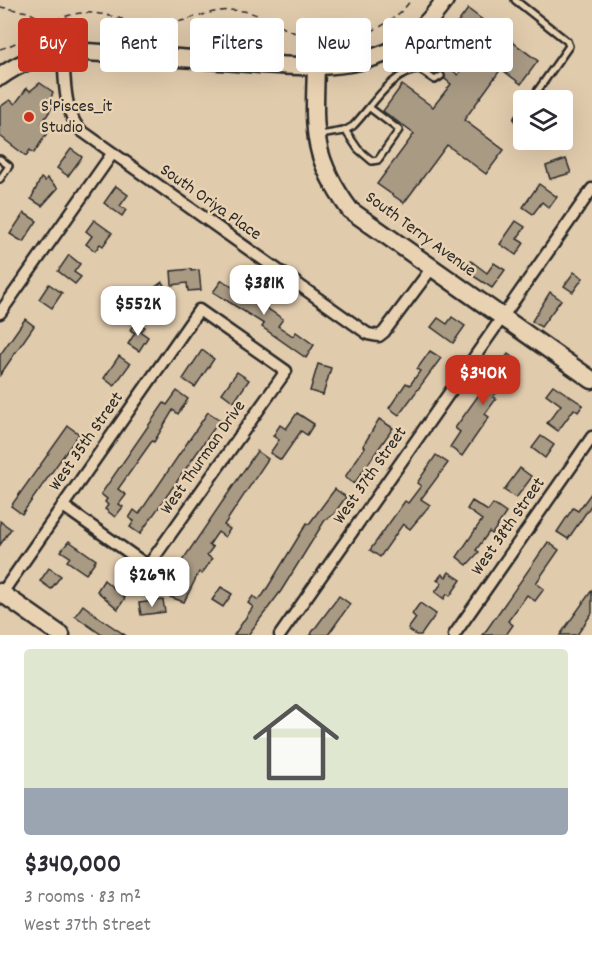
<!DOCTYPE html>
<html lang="en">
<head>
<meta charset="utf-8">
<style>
  body { margin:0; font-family:Dekko,sans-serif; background:#f2f2f3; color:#2b2b33; height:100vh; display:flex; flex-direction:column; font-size:22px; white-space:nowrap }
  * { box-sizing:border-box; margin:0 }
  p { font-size:20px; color:#7c7c81 }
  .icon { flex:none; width:33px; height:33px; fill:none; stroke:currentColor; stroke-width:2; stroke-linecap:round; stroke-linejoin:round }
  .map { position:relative; height:635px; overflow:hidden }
  .details { display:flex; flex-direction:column; background:#fff; flex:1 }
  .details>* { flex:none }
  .banner { position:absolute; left:18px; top:18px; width:556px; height:54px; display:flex; gap:12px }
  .fabs { position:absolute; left:513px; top:90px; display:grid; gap:12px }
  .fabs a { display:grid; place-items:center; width:60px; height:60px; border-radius:6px; background:#fff; box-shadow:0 6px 24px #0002; font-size:30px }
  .price { position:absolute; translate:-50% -51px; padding:0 14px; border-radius:12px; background:#fff; color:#222; font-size:20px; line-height:39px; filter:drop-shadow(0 2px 3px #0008) }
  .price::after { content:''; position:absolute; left:50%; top:36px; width:18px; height:14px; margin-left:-9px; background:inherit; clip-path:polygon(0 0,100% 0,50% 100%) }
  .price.active { background:#c8321e; color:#fff }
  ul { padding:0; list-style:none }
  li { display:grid; align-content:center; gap:12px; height:318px; padding:0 24px }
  li span { display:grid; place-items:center; height:186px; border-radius:6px; color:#555 }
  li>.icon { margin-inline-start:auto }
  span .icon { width:108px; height:108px; fill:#fffc; stroke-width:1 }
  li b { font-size:26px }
  .chip { padding:0 21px; border-radius:6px; background:#fff; box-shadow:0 6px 24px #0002; font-size:21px; line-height:54px }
  .chip.active { background:#c8321e; color:#fff }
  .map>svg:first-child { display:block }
</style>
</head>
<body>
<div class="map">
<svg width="592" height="635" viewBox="0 0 592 635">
  <rect width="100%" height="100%" fill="#e1cbad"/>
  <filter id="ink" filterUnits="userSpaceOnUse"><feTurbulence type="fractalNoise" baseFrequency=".0167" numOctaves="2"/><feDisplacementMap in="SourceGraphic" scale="12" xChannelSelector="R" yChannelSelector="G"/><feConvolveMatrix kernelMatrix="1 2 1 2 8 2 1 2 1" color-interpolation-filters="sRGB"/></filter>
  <g filter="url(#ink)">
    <g fill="#a99a84" stroke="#2b2b2b" stroke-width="1.5">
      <path d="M 468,9 L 538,61 L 521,84 L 501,69 L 464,120 L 504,150 L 486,174 L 447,145 L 404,203 L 377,184 L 414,134 L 383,111 L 402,85 L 433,107 L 451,84 L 445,79 L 444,72 L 436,72 L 442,64 L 446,71 L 452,70 L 458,75 L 476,51 L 450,33 Z"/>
      <path d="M 40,83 L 53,92 L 49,104 L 53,106 L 42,123 L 47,127 L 44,131 L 47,133 L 34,153 L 30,150 L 26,156 L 0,136 L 0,107 L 10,100 L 15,104 L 27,88 L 30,91 Z"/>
      <path d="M 71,149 L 82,157 L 68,176 L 57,168 Z"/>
      <path d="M 566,159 L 571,173 L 550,179 L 546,166 Z"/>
      <path d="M 41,178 L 45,181 L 47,178 L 58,188 L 42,206 L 31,199 Z"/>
      <path d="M 539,184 L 557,197 L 549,208 L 542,202 L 533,214 L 523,207 Z"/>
      <path d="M 116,186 L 128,195 L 120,206 L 126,210 L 122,216 L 104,203 Z"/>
      <path d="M 24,213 L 37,221 L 23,242 L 10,234 Z"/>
      <path d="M 94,220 L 112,233 L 103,246 L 100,244 L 95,251 L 86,244 L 92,236 L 86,231 Z"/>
      <path d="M 516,221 L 525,227 L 517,239 L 524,243 L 516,255 L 500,244 Z"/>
      <path d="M 69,255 L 80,264 L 74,272 L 81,277 L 75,284 L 58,271 Z"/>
      <path d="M 471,261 L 487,273 L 494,263 L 505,270 L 492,288 L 464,270 Z"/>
      <path d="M 191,269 L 191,271 L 199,270 L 201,290 L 188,291 L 187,283 L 172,285 L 171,271 Z"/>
      <path d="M 574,272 L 583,278 L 573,292 L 564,286 Z"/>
      <path d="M 222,280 L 252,301 L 260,289 L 272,297 L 265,307 L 283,319 L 278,326 L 293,336 L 296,332 L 314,345 L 306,358 L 262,327 L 264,324 L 213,292 Z"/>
      <path d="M 162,282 L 168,292 L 143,310 L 134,297 L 149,287 L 151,290 Z"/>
      <path d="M 49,284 L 62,293 L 52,308 L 39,299 Z"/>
      <path d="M 550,292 L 561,300 L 541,327 L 532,321 Z"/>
      <path d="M 452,317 L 465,326 L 453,343 L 431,327 L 438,318 L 447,324 Z"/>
      <path d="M 25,319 L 34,326 L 0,375 L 0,355 Z"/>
      <path d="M 136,321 L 145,327 L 141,332 L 148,337 L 139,351 L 128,344 L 135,333 L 130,330 Z"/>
      <path d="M 202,350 L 214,359 L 195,387 L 183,379 Z"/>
      <path d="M 430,351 L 441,358 L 399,415 L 389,408 L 406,383 L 410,385 L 420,371 L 417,369 Z"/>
      <path d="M 508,354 L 520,363 L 513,374 L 517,377 L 511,384 L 506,380 L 493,397 L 496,399 L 485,414 L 489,417 L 462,456 L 450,447 L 460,432 L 455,428 Z"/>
      <path d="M 119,356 L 130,364 L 114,386 L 104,378 Z"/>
      <path d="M 318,364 L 331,368 L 323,395 L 310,391 Z"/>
      <path d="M 237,372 L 249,380 L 234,402 L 222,393 Z"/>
      <path d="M 553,385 L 583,405 L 578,412 L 574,409 L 558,431 L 547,423 L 561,405 L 546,394 Z"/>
      <path d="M 177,391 L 188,399 L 178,414 L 173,410 L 154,442 L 152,441 L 118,489 L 126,495 L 119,504 L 123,507 L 115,517 L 105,509 L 108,505 L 105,502 L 107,499 L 101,494 L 164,403 L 167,405 Z"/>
      <path d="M 208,412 L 220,420 L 140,534 L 130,527 L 134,521 L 129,518 L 134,510 L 139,514 Z"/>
      <path d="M 297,413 L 314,424 L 307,435 L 301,431 L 281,460 L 270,453 L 279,440 L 273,436 L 280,425 L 286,429 Z"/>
      <path d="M 379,419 L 393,428 L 354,484 L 345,477 L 365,447 L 363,446 Z"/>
      <path d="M 68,426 L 79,434 L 22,514 L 11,506 Z"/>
      <path d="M 541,436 L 554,445 L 545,458 L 532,448 Z"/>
      <path d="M 257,451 L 268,459 L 224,525 L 230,529 L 225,537 L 218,532 L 209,545 L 213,547 L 207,555 L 212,559 L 202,574 L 199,572 L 184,602 L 170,597 L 182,561 Z"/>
      <path d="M 436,455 L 448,463 L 421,499 L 430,505 L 410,529 L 403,524 L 380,557 L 370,550 L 405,501 L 408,503 L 421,486 L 417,483 Z"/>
      <path d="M 520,468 L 532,477 L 516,498 L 504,490 Z"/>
      <path d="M 335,489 L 346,497 L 333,515 L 325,520 L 281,591 L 248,635 L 234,635 L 253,607 L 248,603 L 253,596 L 258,600 L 263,595 L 307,523 L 309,524 Z"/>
      <path d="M 592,492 L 592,504 L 568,539 L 557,532 L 573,508 L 578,511 Z"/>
      <path d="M 472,501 L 488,511 L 493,504 L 506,513 L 492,534 L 489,532 L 476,550 L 479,552 L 467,565 L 457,557 L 482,520 L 467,509 Z"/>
      <path d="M 0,521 L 11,529 L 0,545 Z"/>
      <path d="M 69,541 L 96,560 L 86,574 L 67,561 L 70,557 L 61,551 Z"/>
      <path d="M 548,542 L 559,550 L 536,583 L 544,589 L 535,601 L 527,595 L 508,621 L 513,625 L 506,635 L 483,635 Z"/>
      <path d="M 49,568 L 61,576 L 51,589 L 40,581 Z"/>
      <path d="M 449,572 L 461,580 L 450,596 L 447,594 L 444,599 L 435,592 L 442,583 L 437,580 L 442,574 L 446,577 Z"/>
      <path d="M 104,580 L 125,598 L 118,609 L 97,591 Z"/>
      <path d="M 221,587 L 232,594 L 223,607 L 212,600 Z"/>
      <path d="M 592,590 L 592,613 L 577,635 L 560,635 Z"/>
      <path d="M 339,596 L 350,604 L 328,635 L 310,635 Z"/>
      <path d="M 163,600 L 165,612 L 141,615 L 139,603 Z"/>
      <path d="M 420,603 L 436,614 L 421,635 L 416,635 L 408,629 L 416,618 L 412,614 Z"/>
      <path d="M 83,605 L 104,621 L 125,635 L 102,635 L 75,616 Z"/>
    </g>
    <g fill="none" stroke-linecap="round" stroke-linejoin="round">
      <g stroke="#2b2b2b" stroke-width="10">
        <g id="lane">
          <path d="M 515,0 L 567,41 L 569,46 L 531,100"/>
          <path d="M 412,41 L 433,55"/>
          <path d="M 405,47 L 425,64"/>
          <path d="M 420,70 L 435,80 L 441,76"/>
          <path d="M 518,119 L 524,111"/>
          <path d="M 345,130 L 358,149 L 372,161 L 378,160 L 399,130 L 370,108"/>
          <path d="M 320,135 L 344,131 L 353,126 C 371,108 392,70 420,70 L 437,53 L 444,53 L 451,59 L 448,67"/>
          <path d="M 0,159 L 9,166 L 0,179"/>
        </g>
      </g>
      <g stroke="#2b2b2b" stroke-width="15">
        <g id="street">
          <path d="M 63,52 C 65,77 63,108 79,129 L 368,334 L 379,336 L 384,332 L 431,269"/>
          <path d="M 0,313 L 112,154"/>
          <path d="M 2,593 L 199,310 L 286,371 L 148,566 L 63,506"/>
          <path d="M 280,635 L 592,189"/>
          <path d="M 454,635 L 592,437"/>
        </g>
      </g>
      <g stroke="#2b2b2b" stroke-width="21">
        <g id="secondary">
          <path d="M 316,67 C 314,130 311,157 350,210 L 592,380"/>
          <path d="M 0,77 C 21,61 43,54 70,51 C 120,54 170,57 220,61 C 275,64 336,75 388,52 C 412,42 430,21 445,0"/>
          <path d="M 0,592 L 61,635"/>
        </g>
      </g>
      <g stroke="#2b2b2b" stroke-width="1.5" stroke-dasharray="6 4.5" stroke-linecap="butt">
        <path d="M 0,7 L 28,12 L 47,22"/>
        <path d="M 0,49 C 31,40 48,16 82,13 C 107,11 129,24 154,25 C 185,25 211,6 243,11 C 261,14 276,25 293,32 C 333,50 386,35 411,0"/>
      </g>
      <use href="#lane" stroke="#e9d2b2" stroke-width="5"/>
      <use href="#street" stroke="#e9d2b2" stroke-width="10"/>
      <use href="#secondary" stroke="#e9d2b2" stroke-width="16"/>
    </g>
  </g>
  <circle fill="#c8321e" stroke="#e9d2b2" stroke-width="2" cx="29" cy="117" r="6"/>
  <g text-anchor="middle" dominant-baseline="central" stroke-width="5" stroke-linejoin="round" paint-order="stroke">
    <g font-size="18" fill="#2b2b2b" stroke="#e9d2b2" text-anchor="start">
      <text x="41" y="107">S'Pisces_it<tspan x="41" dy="21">Studio</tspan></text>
    </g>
    <g font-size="18" fill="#2b2b2b" stroke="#e9d2b2">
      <text transform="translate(210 203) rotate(35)">South Oriya Place</text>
      <text transform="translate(420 235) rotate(36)">South Terry Avenue</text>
      <text transform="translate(87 442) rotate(-55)">West 35th Street</text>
      <text transform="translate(204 458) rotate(-55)">West Thurman Drive</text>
      <text transform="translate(371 476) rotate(-55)">West 37th Street</text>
      <text transform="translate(509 527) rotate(-55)">West 38th Street</text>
    </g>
  </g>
</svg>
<div class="fabs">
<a><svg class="icon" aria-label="layers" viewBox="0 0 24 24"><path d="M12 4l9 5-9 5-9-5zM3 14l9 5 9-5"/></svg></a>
</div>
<b class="price" style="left:264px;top:316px">$381K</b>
<b class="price" style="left:138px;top:337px">$552K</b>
<b class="price active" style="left:483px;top:406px">$340K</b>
<b class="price" style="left:152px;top:608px">$269K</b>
<div class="banner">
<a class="chip active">Buy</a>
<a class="chip">Rent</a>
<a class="chip">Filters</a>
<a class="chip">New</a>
<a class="chip">Apartment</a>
</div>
</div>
<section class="details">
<ul>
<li><span style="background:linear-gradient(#dfe7d0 75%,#9aa5b1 0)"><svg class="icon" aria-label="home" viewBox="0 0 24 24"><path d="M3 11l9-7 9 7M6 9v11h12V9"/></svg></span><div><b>$340,000</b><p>3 rooms · 83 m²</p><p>West 37th Street</p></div></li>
</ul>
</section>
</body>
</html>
